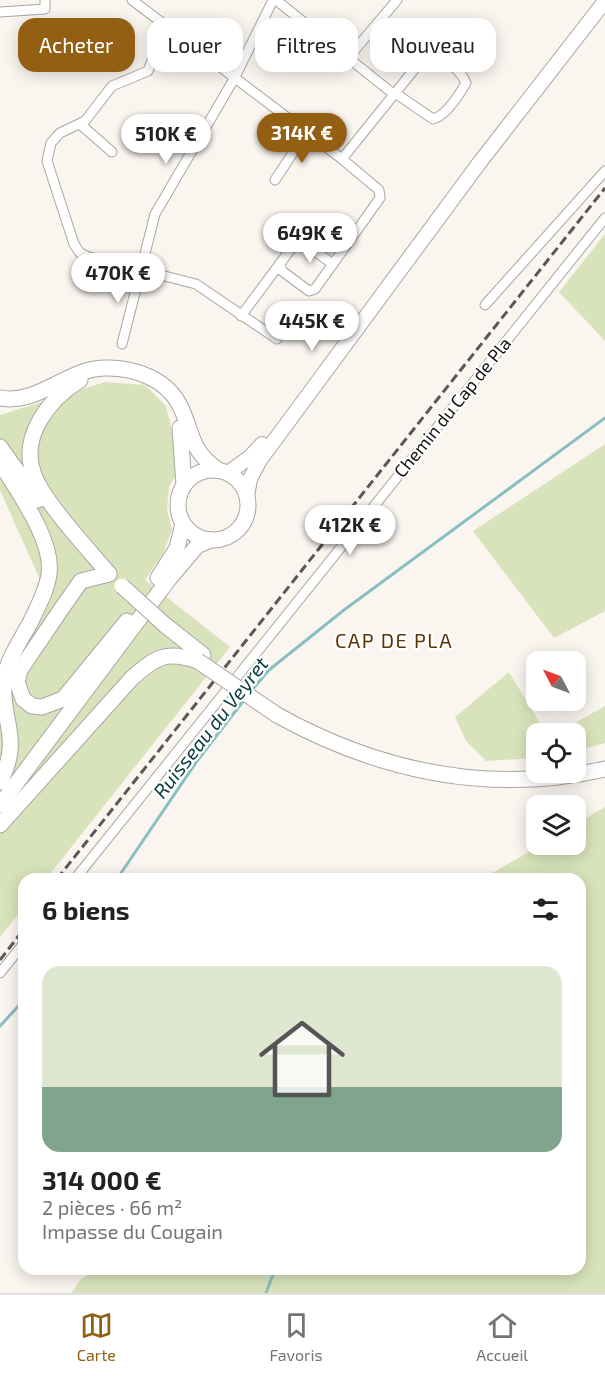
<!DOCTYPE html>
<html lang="fr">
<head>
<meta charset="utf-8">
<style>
  body { margin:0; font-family:"Exo 2",sans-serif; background:#f2f2f2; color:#202124; height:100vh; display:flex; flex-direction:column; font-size:22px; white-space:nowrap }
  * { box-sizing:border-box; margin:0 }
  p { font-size:20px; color:#757577 }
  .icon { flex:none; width:33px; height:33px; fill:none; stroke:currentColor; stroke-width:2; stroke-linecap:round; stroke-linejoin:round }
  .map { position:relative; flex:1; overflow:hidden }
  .panel { position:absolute; left:18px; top:873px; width:568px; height:402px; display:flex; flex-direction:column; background:#fff; border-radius:18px; box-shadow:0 3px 15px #0003 }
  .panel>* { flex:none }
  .top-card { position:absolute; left:18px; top:18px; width:570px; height:54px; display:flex; gap:12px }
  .needle { width:39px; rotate:311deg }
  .tools { position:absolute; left:526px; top:651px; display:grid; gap:12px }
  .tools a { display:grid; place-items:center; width:60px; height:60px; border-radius:12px; background:#fff; box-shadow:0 3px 15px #0003; font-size:30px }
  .price { position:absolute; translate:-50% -51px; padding:0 14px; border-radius:21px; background:#fff; color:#222; font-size:20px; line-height:39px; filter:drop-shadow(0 2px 3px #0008) }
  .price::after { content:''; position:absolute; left:50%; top:36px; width:18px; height:14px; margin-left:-9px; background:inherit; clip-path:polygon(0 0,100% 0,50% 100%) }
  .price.active { background:#935f13; color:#fff }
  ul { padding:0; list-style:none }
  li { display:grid; align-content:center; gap:12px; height:318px; padding:0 24px }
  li+li { border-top:2px solid #e0e0e0 }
  li span { display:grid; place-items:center; height:186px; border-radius:18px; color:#555 }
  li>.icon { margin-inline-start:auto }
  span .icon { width:108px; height:108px; fill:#fffc; stroke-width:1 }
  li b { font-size:26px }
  h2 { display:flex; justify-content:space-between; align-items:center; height:72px; padding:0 24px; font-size:26px }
  .tag { padding:0 21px; border-radius:18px; background:#fff; box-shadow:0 3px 15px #0003; font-size:21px; line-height:54px }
  .tag.active { background:#935f13; color:#fff }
  .tabs { display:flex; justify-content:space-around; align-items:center; height:84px; border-top:2px solid #e0e0e0; background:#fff; font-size:16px; color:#757577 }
  .tabs a { display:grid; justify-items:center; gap:3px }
  .tabs .active { color:#935f13 }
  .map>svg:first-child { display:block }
</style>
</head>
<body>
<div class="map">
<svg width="605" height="1293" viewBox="0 0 605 1293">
  <rect width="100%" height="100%" fill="#fbf5f0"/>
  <g fill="#d9e3bb">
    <path d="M 605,234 L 605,341 L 559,292 Z"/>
    <path d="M 105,382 L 145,385 L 166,406 L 181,466 L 169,487 L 167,509 L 172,530 L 163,554 L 145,580 L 230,647 L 46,879 L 24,879 L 24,907 L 0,937 L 0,668 L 41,582 L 0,490 L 0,415 Z"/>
    <path d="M 605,444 L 605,611 L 554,638 L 473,531 Z"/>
    <path d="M 509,672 L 546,733 L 537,734 L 537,758 L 486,761 L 466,741 L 455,717 Z"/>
    <path d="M 605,706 L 605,743 L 576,751 L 576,734 L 557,733 Z"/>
    <path d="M 605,807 L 605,1293 L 71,1293 L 81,1279 L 96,1269 L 580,1269 L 580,879 L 482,879 L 541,845 L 576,844 L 576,824 Z"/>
  </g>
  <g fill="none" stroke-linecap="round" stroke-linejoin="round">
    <g stroke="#88bfc0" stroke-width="3">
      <path d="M 250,692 L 269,670 L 344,610 L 605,418"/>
      <path d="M 117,879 L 197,761 L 244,700"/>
      <path d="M 0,1026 L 24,1000"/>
      <path d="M 266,1293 L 275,1269"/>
    </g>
    <g stroke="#aba6a1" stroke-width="11">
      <g id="street">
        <path d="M 132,0 L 342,159 L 379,190 L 380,198 L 315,289 L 309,291 L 282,271 L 280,263"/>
        <path d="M 276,0 L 391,92 L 398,95 L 433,119 C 446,116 459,95 466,83 C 461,70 438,51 425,56 L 342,159"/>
        <path d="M 0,12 L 45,9 L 45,0"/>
        <path d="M 165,26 L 148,71 L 112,86 L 85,121 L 60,133 L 51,143 L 47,161 L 74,244 L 80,253 L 89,257 L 196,284 L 277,339"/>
        <path d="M 348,58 L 397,0"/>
        <path d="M 80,124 L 112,152"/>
        <path d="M 275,180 L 306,133"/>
        <path d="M 485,305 L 605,171"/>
        <path d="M 241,316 L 296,242 L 302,242 L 333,264"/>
        <path d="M 122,344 L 155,214 L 234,79 L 273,0"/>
        <path d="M 75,879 L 605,218"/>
        <path d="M 0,973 L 24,943"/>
      </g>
    </g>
    <g stroke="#aba6a1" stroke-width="16">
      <g id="secondary">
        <path d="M 228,473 L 250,457 L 262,444"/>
        <path d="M 247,496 L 250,479 L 260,460 L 480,162 L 605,1"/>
      </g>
    </g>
    <g stroke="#aba6a1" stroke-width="17">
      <g id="primary">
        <path d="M 80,380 C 49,399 19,437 34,475 C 44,502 89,550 109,574"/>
        <path d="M 0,398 C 39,405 66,369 104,368 C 134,367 168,379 181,408 C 194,436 190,450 218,470"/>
        <path d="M 180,428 L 184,485"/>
        <path d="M 0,447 L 38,500"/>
        <path d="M 0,462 C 17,491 54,540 49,574 C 47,590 38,606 31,621 C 22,638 7,660 4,679 C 0,721 23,737 0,782"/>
        <circle cx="213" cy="505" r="35"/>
        <path d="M 109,574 L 81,581 L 62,608 L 20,670 L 17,682 L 23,699 L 32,706 L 42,707 L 63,699 L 127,621"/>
        <path d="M 158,578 L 177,548 L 183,524"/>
        <path d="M 165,625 L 203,655"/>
        <path d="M 277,715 C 380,772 489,795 605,769"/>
        <path d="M 0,805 L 169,579 L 197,546 L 210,540"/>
        <path d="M 0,825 L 132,678 C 156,657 166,650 198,661"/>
      </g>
    </g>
    <use href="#street" stroke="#fff" stroke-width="9"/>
    <use href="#secondary" stroke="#fff" stroke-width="14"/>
    <use href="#primary" stroke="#fff" stroke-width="15"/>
    <g stroke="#5a5754" stroke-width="3" stroke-dasharray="9 4.5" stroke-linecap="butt">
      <path d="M 57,879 L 605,188"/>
      <path d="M 0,960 L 24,929"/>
    </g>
    <g stroke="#aba6a1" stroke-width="17" stroke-linecap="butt">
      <g id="primary-bridge">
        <path d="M 122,586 L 165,625"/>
        <path d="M 198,661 L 277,715"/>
      </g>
    </g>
    <use href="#primary-bridge" stroke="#fff" stroke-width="15"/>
  </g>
  <g text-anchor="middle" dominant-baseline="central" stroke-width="4.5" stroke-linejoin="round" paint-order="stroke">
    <g font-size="18" fill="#141210" stroke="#fff">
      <text transform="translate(452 407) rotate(-51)">Chemin du Cap de Pla</text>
    </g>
    <g font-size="20" letter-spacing="1.5" fill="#573400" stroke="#fff">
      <text x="394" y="640">CAP DE PLA</text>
    </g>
    <g font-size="20" font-style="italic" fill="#073c3e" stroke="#fff">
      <text transform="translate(210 727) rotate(-52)">Ruisseau du Veyret</text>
    </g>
  </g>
</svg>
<div class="tools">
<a><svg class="needle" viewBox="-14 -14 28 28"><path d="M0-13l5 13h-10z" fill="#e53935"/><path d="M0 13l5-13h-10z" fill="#757577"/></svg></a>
<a><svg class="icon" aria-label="locate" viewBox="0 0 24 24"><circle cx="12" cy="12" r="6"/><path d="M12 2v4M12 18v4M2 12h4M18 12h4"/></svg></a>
<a><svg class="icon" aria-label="layers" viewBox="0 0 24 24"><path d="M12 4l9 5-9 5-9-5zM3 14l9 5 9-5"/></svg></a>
</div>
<b class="price active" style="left:302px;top:164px">314K €</b>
<b class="price" style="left:166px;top:165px">510K €</b>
<b class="price" style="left:310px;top:264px">649K €</b>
<b class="price" style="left:118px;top:304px">470K €</b>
<b class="price" style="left:312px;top:352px">445K €</b>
<b class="price" style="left:350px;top:556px">412K €</b>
<div class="top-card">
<a class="tag active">Acheter</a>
<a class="tag">Louer</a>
<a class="tag">Filtres</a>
<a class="tag">Nouveau</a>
</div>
<section class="panel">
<h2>6 biens<svg class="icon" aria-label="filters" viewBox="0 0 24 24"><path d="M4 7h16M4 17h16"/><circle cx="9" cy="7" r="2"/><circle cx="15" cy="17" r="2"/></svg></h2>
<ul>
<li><span style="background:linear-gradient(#dfe7d0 65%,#7fa58c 0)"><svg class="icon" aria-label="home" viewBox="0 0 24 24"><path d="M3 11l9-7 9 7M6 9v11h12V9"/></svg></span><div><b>314 000 €</b><p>2 pièces · 66 m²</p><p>Impasse du Cougain</p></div></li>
</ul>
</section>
</div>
<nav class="tabs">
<a class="active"><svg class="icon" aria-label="map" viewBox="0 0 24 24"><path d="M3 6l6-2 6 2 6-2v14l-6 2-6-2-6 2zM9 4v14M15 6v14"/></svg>Carte</a>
<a><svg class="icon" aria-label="saved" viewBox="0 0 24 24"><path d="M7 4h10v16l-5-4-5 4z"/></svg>Favoris</a>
<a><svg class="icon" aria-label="home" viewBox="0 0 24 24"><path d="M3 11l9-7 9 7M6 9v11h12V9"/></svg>Accueil</a>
</nav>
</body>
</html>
